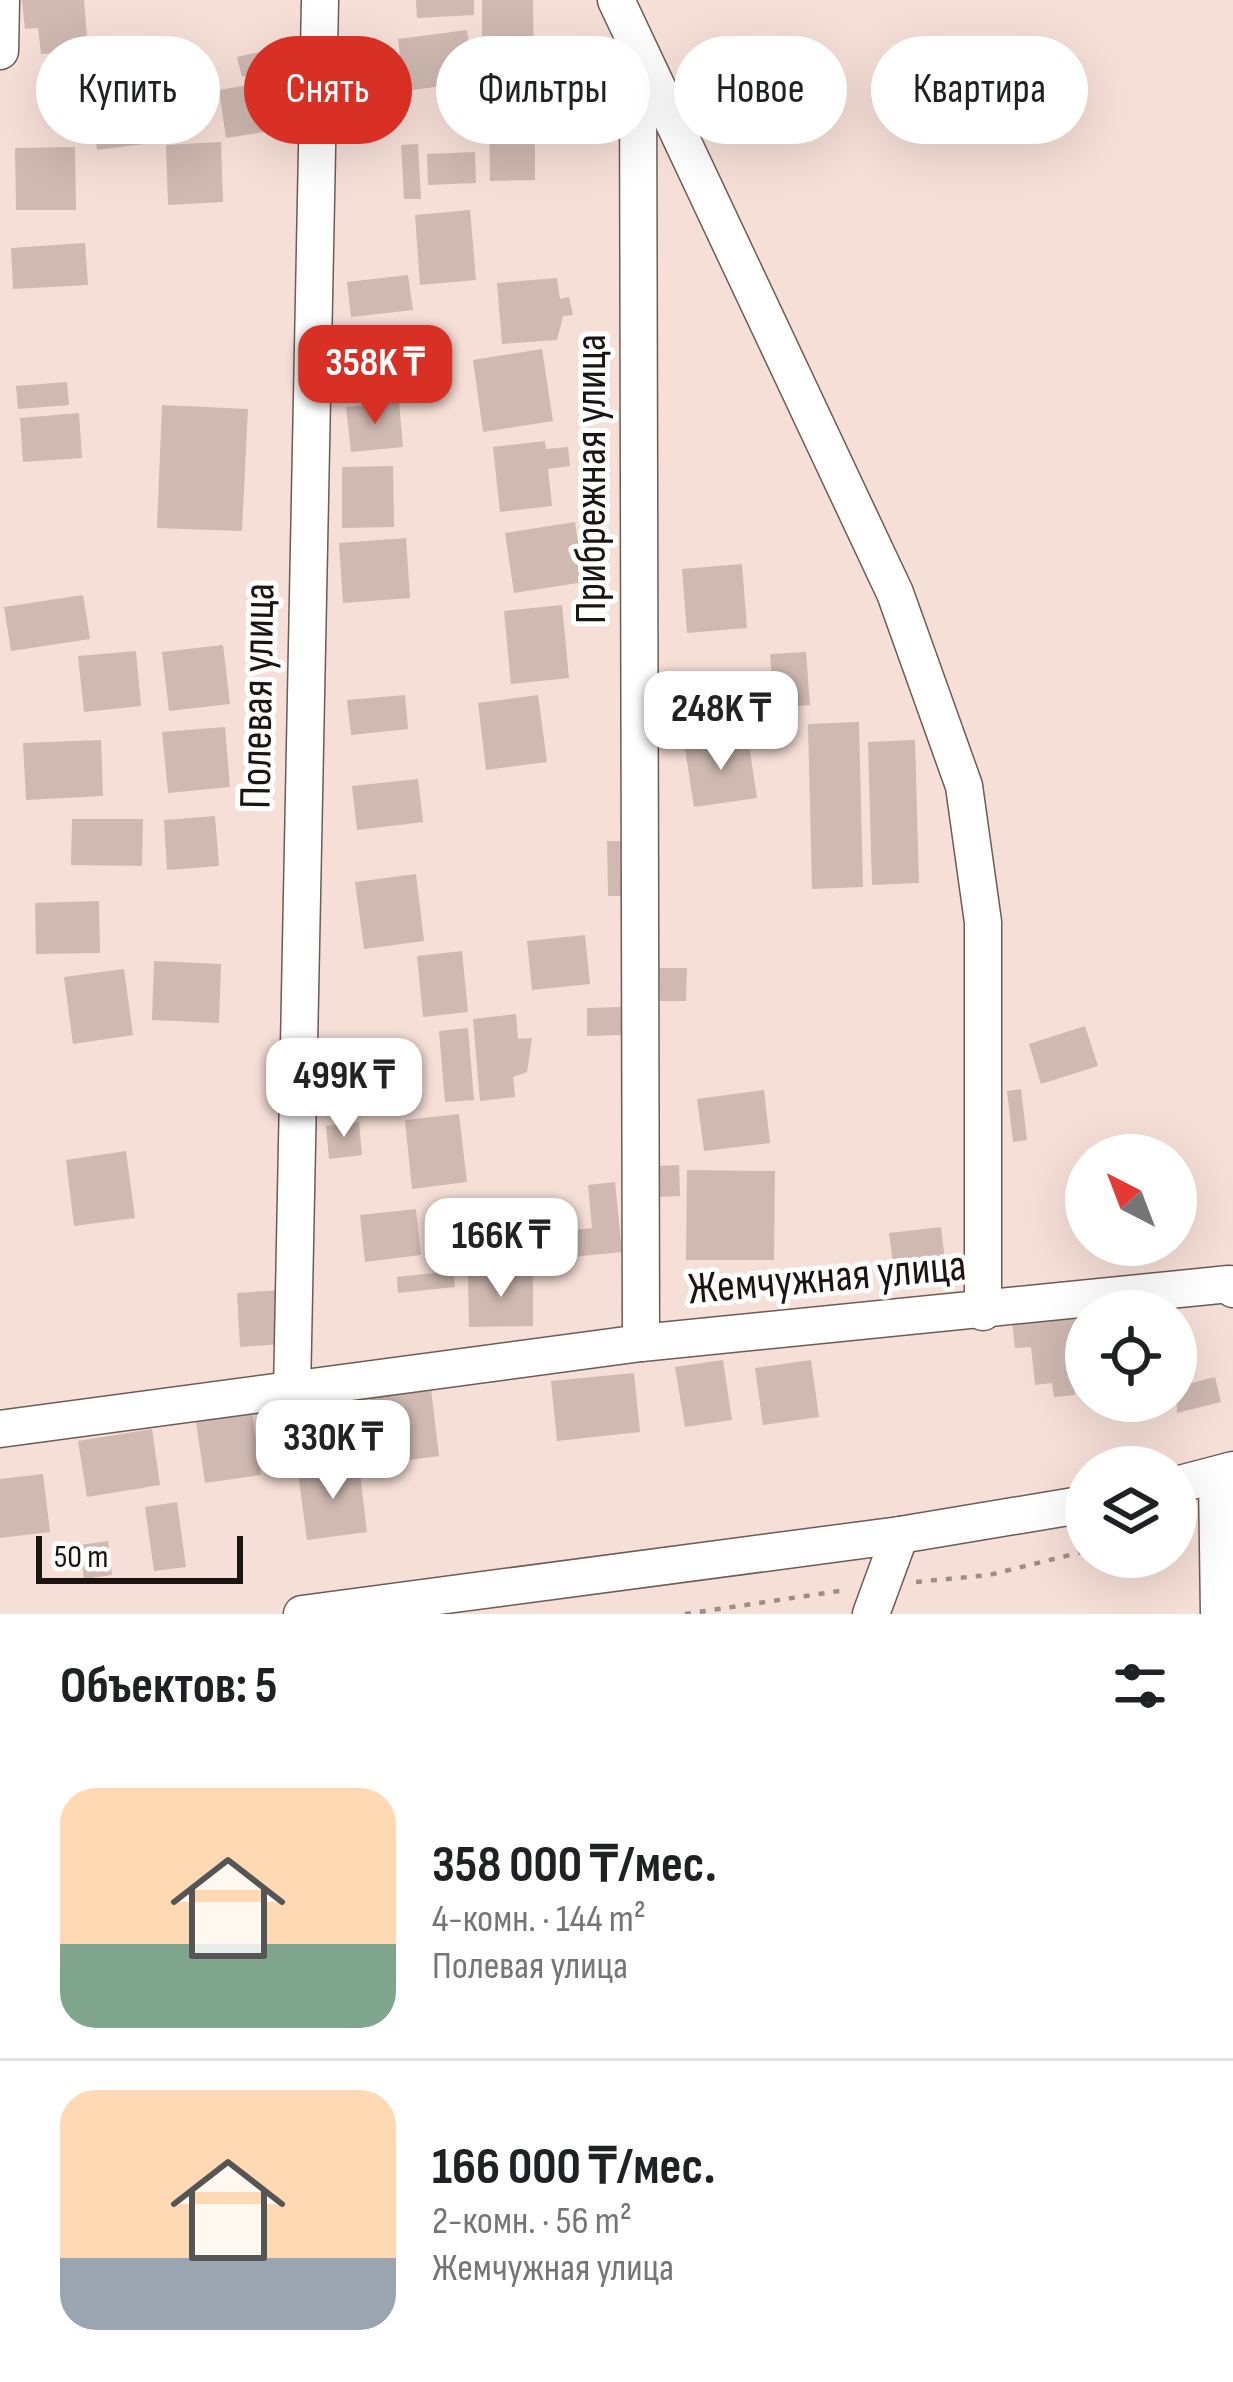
<!DOCTYPE html>
<html lang="ru">
<head>
<meta charset="utf-8">
<style>
  body { margin:0; font-family:"Sofia Sans Condensed",sans-serif; background:#f6f6f6; color:#202124; height:100vh; display:flex; flex-direction:column; font-size:45px; white-space:nowrap }
  * { box-sizing:border-box; margin:0 }
  p { font-size:39px; color:#757577 }
  .icon { flex:none; width:66px; height:66px; fill:none; stroke:currentColor; stroke-width:2; stroke-linecap:round; stroke-linejoin:round }
  .map { position:relative; height:1614px; overflow:hidden }
  .panel { display:flex; flex-direction:column; background:#fff; flex:1 }
  .panel>* { flex:none }
  .hud { position:absolute; left:36px; top:36px; width:1161px; height:108px; display:flex; gap:24px }
  .needle { width:78px; rotate:318deg }
  .fabs { position:absolute; left:1065px; top:1134px; display:grid; gap:24px }
  .fabs a { display:grid; place-items:center; width:132px; height:132px; border-radius:50%; background:#fff; box-shadow:0 12px 48px #0002; font-size:60px }
  .scale { position:absolute; left:36px; bottom:30px; width:207px; box-sizing:border-box; padding-left:12px; border:6px solid #1c1411; border-top:0; font-size:33px; line-height:42px; white-space:nowrap; color:#1c1411; -webkit-text-stroke:9px #fff; paint-order:stroke }
  .price { position:absolute; translate:-50% -102px; padding:0 27px; border-radius:24px; background:#fff; color:#222; font-size:39px; line-height:78px; filter:drop-shadow(0 3px 6px #0008) }
  .price::after { content:''; position:absolute; left:50%; top:72px; width:36px; height:27px; margin-left:-18px; background:inherit; clip-path:polygon(0 0,100% 0,50% 100%) }
  .price.on { background:#d93025; color:#fff }
  ul { padding:0; list-style:none }
  li { display:flex; align-items:center; gap:36px; height:300px; padding:0 60px }
  li+li { border-top:3px solid #e0e0e0 }
  li span { display:grid; place-items:center; flex:none; width:336px; height:240px; border-radius:36px; color:#555 }
  li>.icon { margin-inline-start:auto }
  span .icon { width:144px; height:144px; fill:#fffc; stroke-width:1 }
  li b { font-size:51px }
  h2 { display:flex; justify-content:space-between; align-items:center; height:144px; padding:0 60px; font-size:51px }
  .tag { padding:0 42px; border-radius:54px; background:#fff; box-shadow:0 12px 48px #0002; font-size:42px; line-height:108px }
  .tag.on { background:#d93025; color:#fff }
  .map>svg:first-child { display:block }
</style>
</head>
<body>
<div class="map">
<svg width="1233" height="1614" viewBox="0 0 1233 1614">
  <rect width="100%" height="100%" fill="#f6dfd7"/>
  <g fill="#cfb9b1">
    <path d="M 22,0 L 84,0 L 88,50 L 41,54 L 38,28 L 25,29 Z"/>
    <path d="M 416,0 L 474,0 L 474,15 L 417,18 Z"/>
    <path d="M 482,0 L 533,0 L 534,97 L 482,97 Z"/>
    <path d="M 467,30 L 474,82 L 404,91 L 398,39 Z"/>
    <path d="M 305,42 L 309,63 L 242,77 L 237,57 Z"/>
    <path d="M 151,74 L 160,142 L 97,150 L 89,81 Z"/>
    <path d="M 267,82 L 270,98 L 296,94 L 301,126 L 226,138 L 219,90 Z"/>
    <path d="M 489,120 L 535,120 L 535,180 L 490,181 Z"/>
    <path d="M 221,142 L 223,202 L 168,205 L 166,145 Z"/>
    <path d="M 418,144 L 421,199 L 404,199 L 401,145 Z"/>
    <path d="M 75,147 L 76,210 L 16,210 L 15,148 Z"/>
    <path d="M 475,152 L 476,183 L 428,185 L 427,154 Z"/>
    <path d="M 470,210 L 476,280 L 420,285 L 415,215 Z"/>
    <path d="M 85,243 L 88,285 L 13,289 L 11,248 Z"/>
    <path d="M 408,275 L 413,310 L 351,317 L 347,282 Z"/>
    <path d="M 557,278 L 560,299 L 569,297 L 573,315 L 563,316 L 557,340 L 502,344 L 497,283 Z"/>
    <path d="M 542,349 L 553,421 L 483,432 L 473,360 Z"/>
    <path d="M 67,382 L 69,405 L 18,409 L 16,386 Z"/>
    <path d="M 399,402 L 403,447 L 351,452 L 346,407 Z"/>
    <path d="M 162,405 L 248,409 L 242,531 L 157,528 Z"/>
    <path d="M 79,413 L 82,458 L 23,462 L 20,418 Z"/>
    <path d="M 545,441 L 546,449 L 568,447 L 570,466 L 548,469 L 552,506 L 500,512 L 493,447 Z"/>
    <path d="M 393,466 L 394,527 L 342,528 L 342,467 Z"/>
    <path d="M 575,522 L 584,582 L 514,593 L 505,533 Z"/>
    <path d="M 406,538 L 410,598 L 343,603 L 339,543 Z"/>
    <path d="M 742,564 L 747,628 L 687,633 L 682,569 Z"/>
    <path d="M 83,595 L 90,639 L 11,651 L 4,607 Z"/>
    <path d="M 562,605 L 569,678 L 511,684 L 504,611 Z"/>
    <path d="M 223,645 L 230,704 L 169,711 L 162,652 Z"/>
    <path d="M 136,651 L 141,706 L 84,712 L 78,656 Z"/>
    <path d="M 806,652 L 810,705 L 774,708 L 770,654 Z"/>
    <path d="M 405,695 L 408,729 L 351,735 L 347,700 Z"/>
    <path d="M 538,695 L 547,762 L 486,770 L 478,703 Z"/>
    <path d="M 859,722 L 863,887 L 812,889 L 808,724 Z"/>
    <path d="M 225,727 L 230,787 L 168,793 L 162,732 Z"/>
    <path d="M 748,739 L 757,798 L 694,807 L 685,749 Z"/>
    <path d="M 101,740 L 103,796 L 26,800 L 23,743 Z"/>
    <path d="M 915,740 L 919,883 L 872,885 L 868,742 Z"/>
    <path d="M 418,779 L 423,822 L 357,830 L 352,786 Z"/>
    <path d="M 215,816 L 219,866 L 167,870 L 164,820 Z"/>
    <path d="M 72,819 L 143,819 L 142,866 L 71,865 Z"/>
    <path d="M 607,841 L 622,841 L 622,896 L 608,896 Z"/>
    <path d="M 416,874 L 424,941 L 364,949 L 355,882 Z"/>
    <path d="M 99,901 L 100,953 L 36,954 L 35,903 Z"/>
    <path d="M 585,935 L 590,984 L 532,990 L 527,941 Z"/>
    <path d="M 462,951 L 468,1012 L 423,1017 L 417,956 Z"/>
    <path d="M 154,961 L 221,964 L 219,1023 L 152,1020 Z"/>
    <path d="M 659,968 L 687,968 L 686,1001 L 660,1001 Z"/>
    <path d="M 124,969 L 133,1035 L 73,1044 L 64,977 Z"/>
    <path d="M 621,1007 L 621,1035 L 587,1036 L 587,1008 Z"/>
    <path d="M 516,1014 L 518,1039 L 532,1038 L 527,1072 L 513,1077 L 515,1097 L 480,1101 L 473,1019 Z"/>
    <path d="M 1085,1026 L 1098,1066 L 1041,1084 L 1029,1044 Z"/>
    <path d="M 468,1028 L 474,1100 L 445,1102 L 439,1031 Z"/>
    <path d="M 393,1064 L 394,1107 L 341,1109 L 340,1065 Z"/>
    <path d="M 1021,1089 L 1027,1140 L 1013,1142 L 1007,1091 Z"/>
    <path d="M 764,1090 L 770,1143 L 704,1151 L 697,1099 Z"/>
    <path d="M 459,1114 L 467,1182 L 412,1189 L 405,1120 Z"/>
    <path d="M 359,1122 L 362,1155 L 329,1159 L 326,1126 Z"/>
    <path d="M 126,1151 L 135,1218 L 74,1226 L 66,1160 Z"/>
    <path d="M 679,1165 L 680,1196 L 658,1197 L 656,1166 Z"/>
    <path d="M 687,1170 L 775,1171 L 774,1260 L 686,1260 Z"/>
    <path d="M 615,1182 L 622,1252 L 474,1267 L 472,1241 L 592,1228 L 588,1185 Z"/>
    <path d="M 416,1209 L 421,1255 L 365,1262 L 360,1215 Z"/>
    <path d="M 941,1227 L 947,1277 L 916,1280 L 915,1268 L 894,1271 L 889,1233 Z"/>
    <path d="M 453,1271 L 455,1287 L 398,1293 L 397,1277 Z"/>
    <path d="M 533,1274 L 533,1326 L 469,1327 L 468,1275 Z"/>
    <path d="M 279,1290 L 282,1344 L 240,1347 L 237,1293 Z"/>
    <path d="M 1010,1305 L 1082,1309 L 1086,1379 L 1073,1381 L 1075,1395 L 1054,1397 L 1052,1383 L 1035,1385 L 1031,1347 L 1015,1348 Z"/>
    <path d="M 723,1360 L 732,1420 L 685,1427 L 675,1367 Z"/>
    <path d="M 811,1360 L 819,1417 L 763,1425 L 755,1368 Z"/>
    <path d="M 634,1373 L 640,1432 L 557,1441 L 551,1381 Z"/>
    <path d="M 1215,1377 L 1221,1402 L 1177,1413 L 1176,1387 Z"/>
    <path d="M 431,1389 L 439,1456 L 379,1464 L 370,1398 Z"/>
    <path d="M 252,1413 L 261,1475 L 205,1483 L 196,1422 Z"/>
    <path d="M 152,1429 L 160,1485 L 87,1497 L 78,1441 Z"/>
    <path d="M 359,1465 L 367,1532 L 307,1540 L 298,1473 Z"/>
    <path d="M 43,1474 L 50,1532 L 0,1538 L 0,1479 Z"/>
    <path d="M 177,1502 L 186,1567 L 154,1571 L 145,1507 Z"/>
    <path d="M 108,1541 L 112,1575 L 84,1579 L 80,1545 Z"/>
  </g>
  <g fill="none" stroke-linecap="round" stroke-linejoin="round">
    <g stroke="#6e5b54" stroke-width="39">
      <g id="minor">
        <path d="M 616,0 L 895,593 L 964,786 L 983,922 L 983,1312"/>
        <path d="M 0,51 L 1,0"/>
        <path d="M 638,57 L 641,1343"/>
        <path d="M 292,1393 L 320,0"/>
        <path d="M 0,1429 L 641,1343 L 1229,1284 L 1233,1289"/>
        <path d="M 1217,1476 L 1219,1614"/>
        <path d="M 1176,1485 L 1233,1470"/>
        <path d="M 302,1614 L 900,1535 L 1086,1504"/>
        <path d="M 871,1614 L 900,1535"/>
      </g>
    </g>
    <g stroke="#9e8d87" stroke-width="4.5" stroke-dasharray="6 9" stroke-linecap="butt">
      <path d="M 916,1582 L 989,1575 L 1086,1551"/>
      <path d="M 685,1614 L 846,1590"/>
    </g>
    <use href="#minor" stroke="#fff" stroke-width="36"/>
  </g>
  <g text-anchor="middle" dominant-baseline="central" stroke-width="10" stroke-linejoin="round" paint-order="stroke">
    <g font-size="45" fill="#1c1411" stroke="#fff">
      <text transform="translate(591 479) rotate(-90)">Прибрежная улица</text>
      <text transform="translate(258 696) rotate(-89)">Полевая улица</text>
      <text transform="translate(827 1278) rotate(-5)">Жемчужная улица</text>
    </g>
  </g>
</svg>
<div class="fabs">
<a><svg class="needle" viewBox="-14 -14 28 28"><path d="M0-13l5 13h-10z" fill="#e53935"/><path d="M0 13l5-13h-10z" fill="#757577"/></svg></a>
<a><svg class="icon" aria-label="locate" viewBox="0 0 24 24"><circle cx="12" cy="12" r="6"/><path d="M12 2v4M12 18v4M2 12h4M18 12h4"/></svg></a>
<a><svg class="icon" aria-label="layers" viewBox="0 0 24 24"><path d="M12 4l9 5-9 5-9-5zM3 14l9 5 9-5"/></svg></a>
</div>
<div class="scale">50 m</div>
<b class="price on" style="left:375px;top:427px">358K ₸</b>
<b class="price" style="left:721px;top:773px">248K ₸</b>
<b class="price" style="left:344px;top:1140px">499K ₸</b>
<b class="price" style="left:501px;top:1300px">166K ₸</b>
<b class="price" style="left:333px;top:1502px">330K ₸</b>
<div class="hud">
<a class="tag">Купить</a>
<a class="tag on">Снять</a>
<a class="tag">Фильтры</a>
<a class="tag">Новое</a>
<a class="tag">Квартира</a>
</div>
</div>
<section class="panel">
<h2>Объектов: 5<svg class="icon" aria-label="filters" viewBox="0 0 24 24"><path d="M4 7h16M4 17h16"/><circle cx="9" cy="7" r="2"/><circle cx="15" cy="17" r="2"/></svg></h2>
<ul>
<li><span style="background:linear-gradient(#ffd9b3 65%,#7fa58c 0)"><svg class="icon" aria-label="home" viewBox="0 0 24 24"><path d="M3 11l9-7 9 7M6 9v11h12V9"/></svg></span><div><b>358 000 ₸/мес.</b><p>4-комн. · 144 m²</p><p>Полевая улица</p></div></li>
<li><span style="background:linear-gradient(#ffd9b3 70%,#9aa5b1 0)"><svg class="icon" aria-label="home" viewBox="0 0 24 24"><path d="M3 11l9-7 9 7M6 9v11h12V9"/></svg></span><div><b>166 000 ₸/мес.</b><p>2-комн. · 56 m²</p><p>Жемчужная улица</p></div></li>
</ul>
</section>
</body>
</html>
